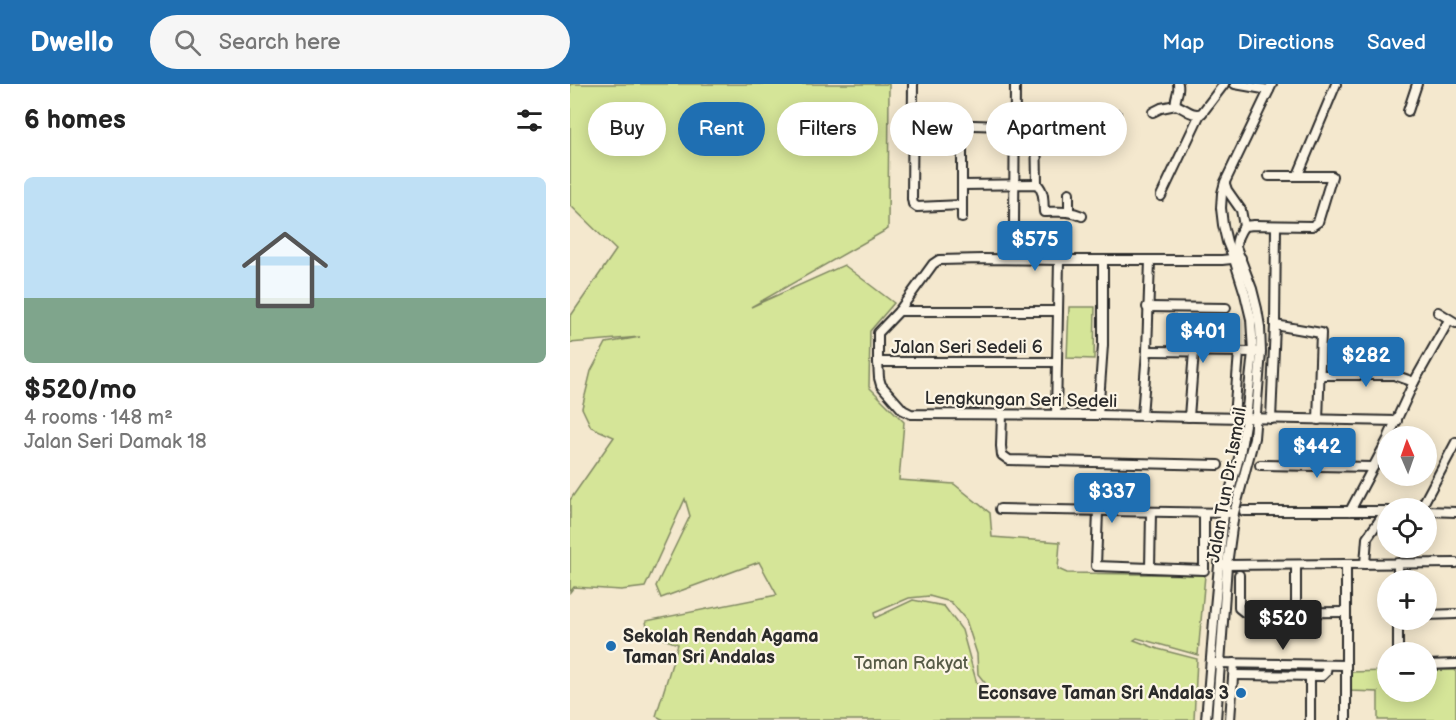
<!DOCTYPE html>
<html lang="en">
<head>
<meta charset="utf-8">
<style>
  body { margin:0; font-family:"Balsamiq Sans",sans-serif; background:#f6f6f6; color:#222; height:100vh; display:flex; flex-direction:column; font-size:22px; white-space:nowrap }
  * { box-sizing:border-box; margin:0 }
  p { font-size:20px; color:#767676 }
  .icon { flex:none; width:33px; height:33px; fill:none; stroke:currentColor; stroke-width:2; stroke-linecap:round; stroke-linejoin:round }
  .map { position:relative; flex:1; overflow:hidden }
  .drawer { display:flex; flex-direction:column; background:#fff; width:570px }
  .drawer>* { flex:none }
  .guide { position:absolute; left:18px; top:18px; width:570px; height:54px; display:flex; gap:12px }
  .needle { width:39px; rotate:358deg }
  .fabs { position:absolute; left:807px; top:342px; display:grid; gap:12px }
  .fabs a { display:grid; place-items:center; width:60px; height:60px; border-radius:50%; background:#fff; box-shadow:0 3px 15px #0003; font-size:30px }
  .price { position:absolute; translate:-50% -51px; padding:0 14px; border-radius:6px; background:#1f6fb2; color:#fff; font-size:20px; line-height:39px; filter:drop-shadow(0 2px 3px #0008) }
  .price::after { content:''; position:absolute; left:50%; top:36px; width:18px; height:14px; margin-left:-9px; background:inherit; clip-path:polygon(0 0,100% 0,50% 100%) }
  .price.active { background:#222; color:#fff }
  ul { padding:0; list-style:none }
  li { display:grid; align-content:center; gap:12px; height:318px; padding:0 24px }
  li+li { border-top:2px solid #e0e0e0 }
  li span { display:grid; place-items:center; height:186px; border-radius:9px; color:#555 }
  li>.icon { margin-inline-start:auto }
  span .icon { width:108px; height:108px; fill:#fffc; stroke-width:1 }
  li b { font-size:26px }
  h2 { display:flex; justify-content:space-between; align-items:center; height:72px; padding:0 24px; font-size:26px }
  .pill { padding:0 21px; border-radius:27px; background:#fff; box-shadow:0 3px 15px #0003; font-size:21px; line-height:54px }
  .pill.active { background:#1f6fb2; color:#fff }
  header { display:flex; align-items:center; gap:36px; box-sizing:border-box; height:84px; padding:0 30px; background:#1f6fb2; color:#fff }
  header strong { font-size:28px }
  nav { display:flex; gap:33px; margin-inline-start:auto; font-size:21px }
  .search { width:420px; height:54px; background:#f6f6f6; display:flex; align-items:center; gap:15px; box-sizing:border-box; padding:0 21px; border-radius:33px; color:#767676; font-size:22px }
  main { display:flex; flex:1; min-height:0 }
  .map>svg:first-child { display:block }
</style>
</head>
<body>
<header>
<strong>Dwello</strong>
<div class="search"><svg class="icon" aria-label="search" viewBox="0 0 24 24"><circle cx="10" cy="10" r="6"/><path d="M15 15l6 6"/></svg>Search here</div>
<nav><a>Map</a><a>Directions</a><a>Saved</a></nav>
</header>
<main>
<section class="drawer">
<h2>6 homes<svg class="icon" aria-label="filters" viewBox="0 0 24 24"><path d="M4 7h16M4 17h16"/><circle cx="9" cy="7" r="2"/><circle cx="15" cy="17" r="2"/></svg></h2>
<ul>
<li><span style="background:linear-gradient(#bfe0f5 65%,#7fa58c 0)"><svg class="icon" aria-label="home" viewBox="0 0 24 24"><path d="M3 11l9-7 9 7M6 9v11h12V9"/></svg></span><div><b>$520/mo</b><p>4 rooms · 148 m²</p><p>Jalan Seri Damak 18</p></div></li>
</ul>
</section>
<div class="map">
<svg width="886" height="636" viewBox="0 0 886 636">
  <rect width="100%" height="100%" fill="#f4e8ce"/>
  <filter id="ink" filterUnits="userSpaceOnUse"><feTurbulence type="fractalNoise" baseFrequency=".0167" numOctaves="2"/><feDisplacementMap in="SourceGraphic" scale="12" xChannelSelector="R" yChannelSelector="G"/><feConvolveMatrix kernelMatrix="1 2 1 2 8 2 1 2 1" color-interpolation-filters="sRGB"/></filter>
  <g filter="url(#ink)">
    <g fill="#d5e598" stroke="#808862" stroke-width="1.5" fill-rule="evenodd">
      <path d="M 0,0 L 319,0 L 318,145 L 181,223 L 274,181 L 324,219 L 300,247 L 299,303 L 334,338 L 329,396 L 384,400 L 420,429 L 422,453 L 490,458 L 488,485 L 497,489 L 635,491 L 628,571 L 567,554 L 564,556 L 588,565 L 627,575 L 624,636 L 94,636 L 86,632 L 108,560 L 78,550 L 76,537 L 207,511 L 189,478 L 91,514 L 86,502 L 120,432 L 115,415 L 75,503 L 51,506 L 4,503 L 0,508 L 0,416 L 44,353 L 21,343 L 12,324 L 21,287 L 36,259 L 70,253 L 0,259 L 0,233 L 46,166 L 0,121 ZM 359,512 L 381,518 L 396,536 L 407,570 L 408,590 L 416,600 L 407,600 L 392,546 L 374,522 L 343,516 L 305,534 L 304,529 L 339,514 Z"/>
      <path d="M 499,223 L 525,223 L 524,275 L 497,274 Z"/>
      <path d="M 857,586 L 886,586 L 886,636 L 808,636 L 808,608 L 780,607 L 780,588 L 817,587 L 818,608 L 856,608 Z"/>
    </g>
    <g fill="none" stroke-linecap="round" stroke-linejoin="round">
      <g stroke="#2b2b2b" stroke-width="12">
        <g id="minor">
          <path d="M 343,0 L 342,115 L 343,120 L 347,123 L 392,121"/>
          <path d="M 608,0 C 610,9 604,13 606,21 C 615,24 622,33 632,29 L 654,0"/>
          <path d="M 665,0 L 699,6"/>
          <path d="M 838,27 L 847,0"/>
          <path d="M 583,28 L 591,24 L 606,21"/>
          <path d="M 344,39 L 466,43"/>
          <path d="M 392,41 L 392,134"/>
          <path d="M 728,91 L 766,0"/>
          <path d="M 467,100 L 466,40 L 468,35 L 471,33 L 515,35 L 526,34 L 532,31 L 546,30"/>
          <path d="M 655,100 L 657,106 L 671,126 L 674,142"/>
          <path d="M 392,101 L 467,100 C 475,108 473,117 474,128 C 487,128 499,126 512,132"/>
          <path d="M 591,112 L 630,30"/>
          <path d="M 499,128 L 499,109"/>
          <path d="M 444,140 L 445,0"/>
          <path d="M 671,174 L 652,176 L 489,176 L 413,175 L 369,176 L 363,180 L 329,227 L 308,249 L 308,278 L 309,294 L 311,301 L 333,326 L 341,330 L 528,331 L 827,337"/>
          <path d="M 577,223 L 656,224"/>
          <path d="M 329,227 L 488,227"/>
          <path d="M 868,228 L 886,239"/>
          <path d="M 705,241 L 751,249 L 748,336"/>
          <path d="M 577,267 L 686,268"/>
          <path d="M 308,278 L 487,278"/>
          <path d="M 750,291 L 824,291 L 844,298"/>
          <path d="M 432,330 L 431,362 L 432,371 L 439,376 L 648,381"/>
          <path d="M 486,330 L 489,176"/>
          <path d="M 528,331 L 533,261 L 533,176"/>
          <path d="M 572,332 L 577,267 L 580,176"/>
          <path d="M 619,333 L 624,267"/>
          <path d="M 664,333 L 669,268"/>
          <path d="M 701,335 L 705,241 L 706,142"/>
          <path d="M 819,352 L 844,298 L 879,236"/>
          <path d="M 690,381 L 803,383"/>
          <path d="M 851,424 L 886,358"/>
          <path d="M 430,425 L 659,429"/>
          <path d="M 528,427 L 526,482 L 634,486 L 634,429"/>
          <path d="M 674,427 L 818,427"/>
          <path d="M 780,427 L 818,355"/>
          <path d="M 856,427 L 886,428"/>
          <path d="M 828,479 L 828,496"/>
          <path d="M 795,480 L 797,454 L 816,427"/>
          <path d="M 654,481 L 886,479"/>
          <path d="M 726,481 L 726,529"/>
          <path d="M 580,484 L 581,428"/>
          <path d="M 669,491 L 669,524 L 674,528 L 681,529 L 776,528"/>
          <path d="M 856,531 L 886,530"/>
          <path d="M 828,568 L 828,536"/>
          <path d="M 645,579 L 776,581"/>
          <path d="M 856,581 L 886,580"/>
          <path d="M 664,591 L 752,592 L 756,588 L 757,581"/>
          <path d="M 740,592 L 740,636"/>
          <path d="M 636,636 L 645,524 L 654,429 L 670,370 L 676,334 L 683,268 L 681,235 L 675,210 L 664,175 L 657,158 L 653,141 L 651,124 L 652,109 L 655,98 L 702,0"/>
          <path d="M 646,636 L 657,481 L 664,429 L 684,354 L 691,268 L 690,243 L 687,225 L 682,205 L 666,163 C 666,155 669,149 674,142 L 684,141 L 742,142 L 748,138 L 762,92 L 699,92"/>
          <path d="M 660,636 L 664,579"/>
          <path d="M 776,636 L 776,480"/>
        </g>
      </g>
      <use href="#minor" stroke="#fcf5e5" stroke-width="8"/>
    </g>
  </g>
  <g fill="#1f6fb2" stroke="#fcf5e5" stroke-width="2">
    <circle cx="41" cy="562" r="6"/>
    <circle cx="671" cy="609" r="6"/>
  </g>
  <g text-anchor="middle" dominant-baseline="central" stroke-width="4.5" stroke-linejoin="round" paint-order="stroke">
    <g font-size="18" fill="#2b2b2b" stroke="#fcf5e5">
      <text x="397" y="263">Jalan Seri Sedeli 6</text>
      <text transform="translate(451 316) rotate(1)">Lengkungan Seri Sedeli</text>
      <text transform="translate(657 401) rotate(-80)">Jalan Tun Dr. Ismail</text>
    </g>
    <g font-size="18" font-weight="bold" fill="#2b2b2b" stroke="#fcf5e5" text-anchor="start">
      <text x="53" y="552">Sekolah Rendah Agama<tspan x="53" dy="21">Taman Sri Andalas</tspan></text>
      <text x="659" y="609" text-anchor="end">Econsave Taman Sri Andalas 3</text>
    </g>
    <g font-size="18" fill="#565a46" stroke="#fcf5e5">
      <text x="341" y="579">Taman Rakyat</text>
    </g>
  </g>
</svg>
<div class="fabs">
<a><svg class="needle" viewBox="-14 -14 28 28"><path d="M0-13l5 13h-10z" fill="#e53935"/><path d="M0 13l5-13h-10z" fill="#767676"/></svg></a>
<a><svg class="icon" aria-label="locate" viewBox="0 0 24 24"><circle cx="12" cy="12" r="6"/><path d="M12 2v4M12 18v4M2 12h4M18 12h4"/></svg></a>
<a>+</a>
<a>−</a>
</div>
<b class="price" style="left:465px;top:188px">$575</b>
<b class="price" style="left:633px;top:280px">$401</b>
<b class="price" style="left:796px;top:304px">$282</b>
<b class="price" style="left:747px;top:395px">$442</b>
<b class="price" style="left:542px;top:440px">$337</b>
<b class="price active" style="left:713px;top:567px">$520</b>
<div class="guide">
<a class="pill">Buy</a>
<a class="pill active">Rent</a>
<a class="pill">Filters</a>
<a class="pill">New</a>
<a class="pill">Apartment</a>
</div>
</div>
</main>
</body>
</html>
